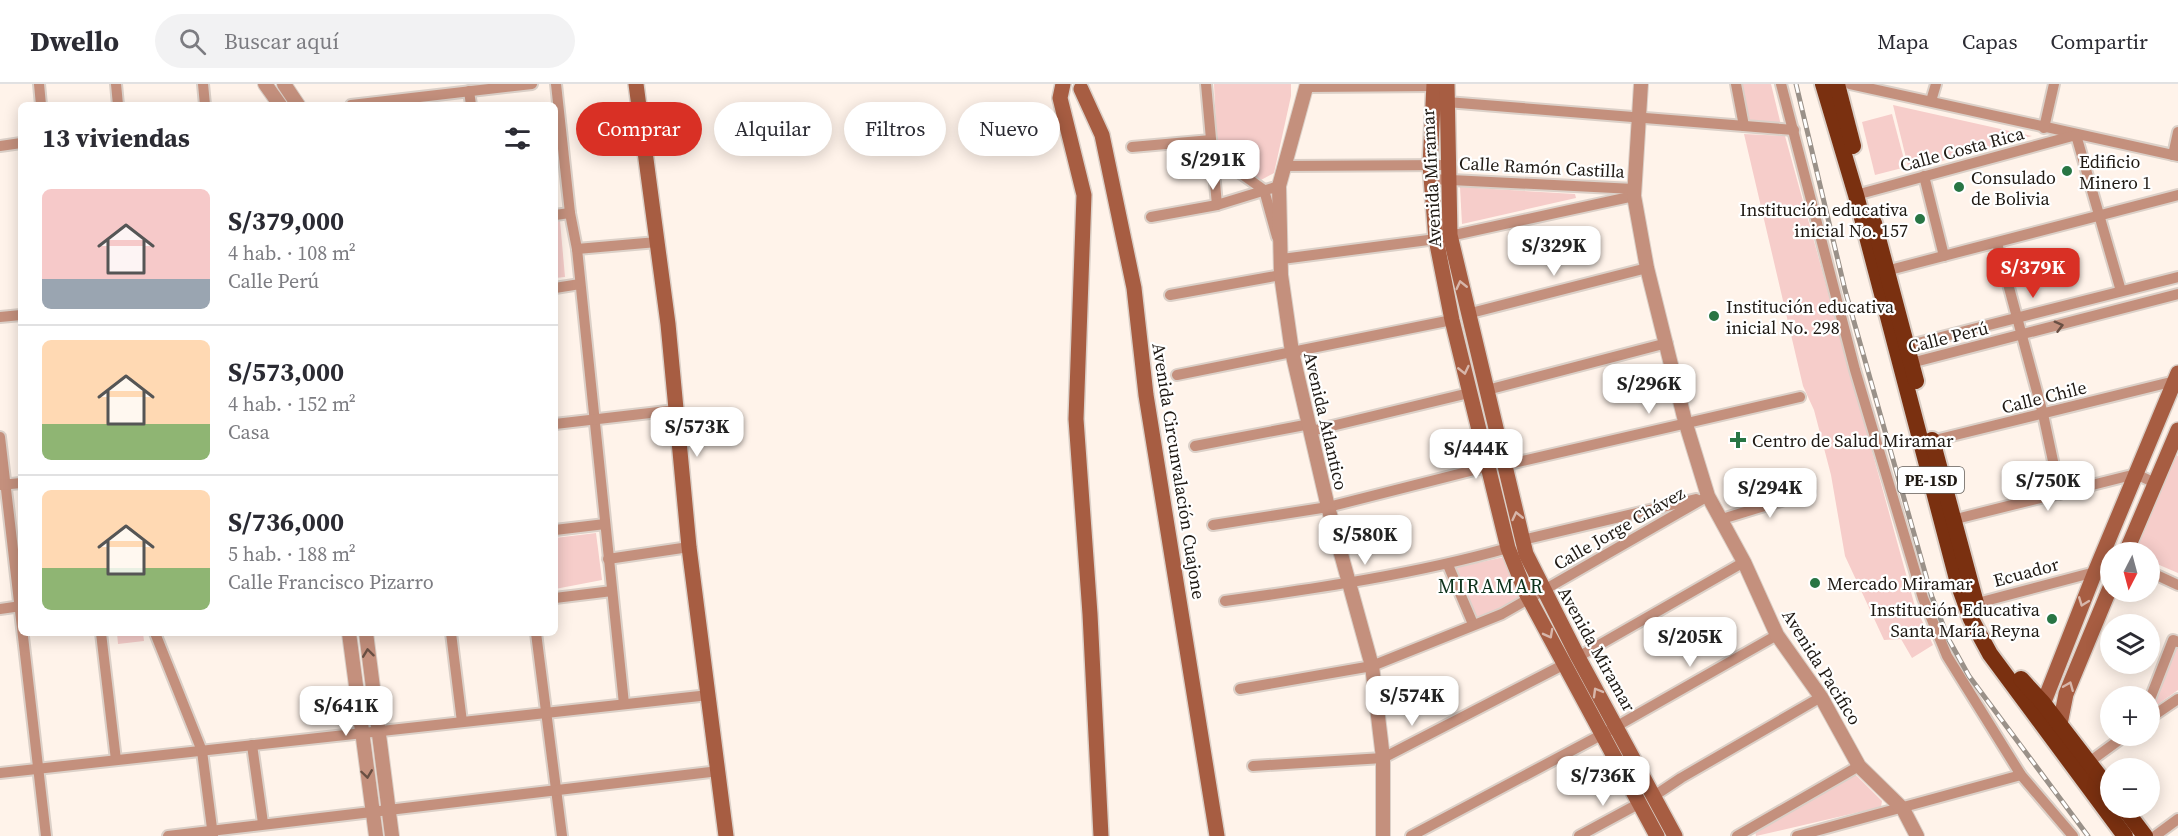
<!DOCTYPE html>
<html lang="es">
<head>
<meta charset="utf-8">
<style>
  body { margin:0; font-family:"Source Serif 4",serif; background:#f2f2f3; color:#2b2b33; height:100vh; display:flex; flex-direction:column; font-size:22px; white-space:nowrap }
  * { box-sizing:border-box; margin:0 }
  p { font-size:20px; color:#7c7c81 }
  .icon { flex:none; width:33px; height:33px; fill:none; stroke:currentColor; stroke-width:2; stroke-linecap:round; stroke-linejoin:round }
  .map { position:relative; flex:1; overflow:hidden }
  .side { position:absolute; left:18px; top:18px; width:540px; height:534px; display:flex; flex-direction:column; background:#fff; border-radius:9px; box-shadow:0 3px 15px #0003 }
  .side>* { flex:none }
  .hud { position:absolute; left:576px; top:18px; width:570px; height:54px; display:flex; gap:12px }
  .needle { width:39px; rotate:186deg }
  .buttons { position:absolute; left:2100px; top:458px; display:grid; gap:12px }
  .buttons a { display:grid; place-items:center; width:60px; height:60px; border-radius:50%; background:#fff; box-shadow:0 3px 15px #0003; font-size:30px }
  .price { position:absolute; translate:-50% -51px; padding:0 14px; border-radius:12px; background:#fff; color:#222; font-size:20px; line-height:39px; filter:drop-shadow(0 2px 3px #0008) }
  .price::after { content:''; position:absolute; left:50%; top:36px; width:18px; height:14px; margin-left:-9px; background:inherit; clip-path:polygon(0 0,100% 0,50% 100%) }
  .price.active { background:#d93025; color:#fff }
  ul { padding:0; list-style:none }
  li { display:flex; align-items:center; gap:18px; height:150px; padding:0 24px }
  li+li { border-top:2px solid #e1e1e2 }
  li span { display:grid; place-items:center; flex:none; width:168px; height:120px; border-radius:9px; color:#555 }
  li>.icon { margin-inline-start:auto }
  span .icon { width:72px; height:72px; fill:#fffc; stroke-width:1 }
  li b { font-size:26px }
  h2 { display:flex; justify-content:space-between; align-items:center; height:72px; padding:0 24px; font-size:26px }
  .tag { padding:0 21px; border-radius:27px; background:#fff; box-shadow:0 3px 15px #0003; font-size:21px; line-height:54px }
  .tag.active { background:#d93025; color:#fff }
  header { display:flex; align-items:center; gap:36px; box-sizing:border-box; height:84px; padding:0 30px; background:#fff; border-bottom:2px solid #e1e1e2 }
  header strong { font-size:28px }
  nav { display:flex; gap:33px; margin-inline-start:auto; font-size:21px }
  .search { width:420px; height:54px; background:#f2f2f3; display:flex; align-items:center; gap:15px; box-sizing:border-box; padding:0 21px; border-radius:33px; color:#7c7c81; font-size:22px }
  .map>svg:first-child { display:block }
</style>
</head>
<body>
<header>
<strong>Dwello</strong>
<div class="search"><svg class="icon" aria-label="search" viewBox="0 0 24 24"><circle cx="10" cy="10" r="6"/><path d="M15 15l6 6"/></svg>Buscar aquí</div>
<nav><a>Mapa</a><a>Capas</a><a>Compartir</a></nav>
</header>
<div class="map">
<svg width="2178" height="752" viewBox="0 0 2178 752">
  <rect width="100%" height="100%" fill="#fff3ea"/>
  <g fill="#f6cdca">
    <path d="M 1214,0 L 1291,0 L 1291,12 L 1274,89 L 1261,96 L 1225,72 L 1217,61 Z"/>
    <path d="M 1740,0 L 1771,0 L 1781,41 L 1750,38 Z"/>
    <path d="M 1893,21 L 2032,52 L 1909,86 Z"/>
    <path d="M 1892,30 L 1906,83 L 1875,91 L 1862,38 Z"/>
    <path d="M 1744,50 L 1785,52 L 1914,519 L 1933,561 L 1912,574 L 1901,555 L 1884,556 L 1845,472 L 1831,391 L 1814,326 L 1803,302 Z"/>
    <path d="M 1460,103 L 1575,110 L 1576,114 L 1462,140 Z"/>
    <path d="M 560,137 L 565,193 L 555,194 L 555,138 Z"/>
    <path d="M 2173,369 L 2178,372 L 2178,489 L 2150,477 L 2150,468 L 2130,468 Z"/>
    <path d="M 596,449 L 602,496 L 555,505 L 555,454 Z"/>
    <path d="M 1518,470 L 1533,504 L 1479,537 L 1475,536 L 1454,484 Z"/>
    <path d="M 117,549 L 143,549 L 144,557 L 118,560 Z"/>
    <path d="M 2178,563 L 2178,606 L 2150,626 L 2175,564 Z"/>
    <path d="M 1848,692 L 1857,692 L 1882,717 L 1881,723 L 1756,752 L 1755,746 Z"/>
  </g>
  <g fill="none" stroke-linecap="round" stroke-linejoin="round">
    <g stroke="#dbd0c8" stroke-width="14">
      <g id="minor">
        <path d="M 39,0 L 41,21"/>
        <path d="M 116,0 L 118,21"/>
        <path d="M 203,0 L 205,21"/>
        <path d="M 556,0 L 570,129 L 577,165 L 624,620"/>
        <path d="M 1206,0 L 1217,121"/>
        <path d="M 1736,0 L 1744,42"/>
        <path d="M 1781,0 L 1855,286 L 1923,514 L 1947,572 L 2021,691 L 2073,752"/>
        <path d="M 1850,0 L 2178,72"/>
        <path d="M 1307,3 L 1435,2"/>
        <path d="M 469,7 L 471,21"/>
        <path d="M 1931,17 L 1936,0"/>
        <path d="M 1447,18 L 1794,46"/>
        <path d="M 351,21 L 532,0"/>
        <path d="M 2044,44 L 2054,0"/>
        <path d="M 0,62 L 21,59"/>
        <path d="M 1132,63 L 1211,56"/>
        <path d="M 1211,68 L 1264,106 L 1277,153"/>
        <path d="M 2173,71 L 2178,48"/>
        <path d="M 1285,82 L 1448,81"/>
        <path d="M 1924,92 L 1944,172"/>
        <path d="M 1431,95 L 1634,105"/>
        <path d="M 1856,111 L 2076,51 L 2121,207"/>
        <path d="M 555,131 L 570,129"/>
        <path d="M 1151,133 L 1217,121 L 1279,102"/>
        <path d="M 1997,159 L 2043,330 L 2060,410"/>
        <path d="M 577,165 L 657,158"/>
        <path d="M 1282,175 L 1436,155 L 1634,112"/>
        <path d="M 1882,188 L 2178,111"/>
        <path d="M 555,204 L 580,200"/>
        <path d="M 1170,211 L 1281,191"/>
        <path d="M 1467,230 L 1647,184"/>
        <path d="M 0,233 L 21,231"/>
        <path d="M 1902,263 L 2178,193"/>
        <path d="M 1907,280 L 2178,210"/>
        <path d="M 1177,291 L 1452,236"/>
        <path d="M 1487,306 L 1667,259"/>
        <path d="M 555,340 L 676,326"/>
        <path d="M 1311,347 L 1469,309"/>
        <path d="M 0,353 L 46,752"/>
        <path d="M 1927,358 L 2175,297"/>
        <path d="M 1195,362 L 1310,340"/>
        <path d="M 1505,381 L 1800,313"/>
        <path d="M 0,401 L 21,399"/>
        <path d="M 1722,435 L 1810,408"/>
        <path d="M 1948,437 L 2136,390 L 2155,399"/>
        <path d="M 1213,441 L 1328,423 L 1490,382"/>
        <path d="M 555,446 L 605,440"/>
        <path d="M 1523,456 L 1696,415"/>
        <path d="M 608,475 L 689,463"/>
        <path d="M 1448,481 L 1473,540"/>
        <path d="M 2150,488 L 2178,501"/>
        <path d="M 555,514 L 612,507"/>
        <path d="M 1225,517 C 1320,504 1415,490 1508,464"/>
        <path d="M 1970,521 L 2095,488"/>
        <path d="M 0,525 L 21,522"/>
        <path d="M 101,549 L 116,676"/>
        <path d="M 155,549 L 202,667 L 213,752"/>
        <path d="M 451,549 L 462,638"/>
        <path d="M 536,549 L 562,752"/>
        <path d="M 1578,573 L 1744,478"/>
        <path d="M 1240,605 L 1372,582 L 1502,530 L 1708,412"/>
        <path d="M 2150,615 L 2173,556 L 2178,558"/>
        <path d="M 2150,634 L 2178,615"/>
        <path d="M 252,661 L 263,739"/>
        <path d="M 2085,681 L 2126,651"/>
        <path d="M 1253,682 L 1383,674 L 1565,580"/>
        <path d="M 0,689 L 709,611"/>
        <path d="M 1654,712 L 1681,694 L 1821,613"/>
        <path d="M 168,752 L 719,687"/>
        <path d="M 1411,752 L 1603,650 L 1777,551"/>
        <path d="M 1579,752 L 1640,719"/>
        <path d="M 1737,752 L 1859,682"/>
        <path d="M 1797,752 L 2021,691"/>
        <path d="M 2155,752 L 2178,735"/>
      </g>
    </g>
    <g stroke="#dbd0c8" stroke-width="16">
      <g id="tertiary">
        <path d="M 265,0 L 280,21"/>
        <path d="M 284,0 L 298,21"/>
        <path d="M 1307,0 L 1279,102 L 1281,191 L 1292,268 L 1328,423 L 1372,582 L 1383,674 L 1383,752"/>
        <path d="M 1641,0 L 1634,112 L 1647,184 L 1685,337 L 1708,412 L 1744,478 L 1777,551 L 1821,613 L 1859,682 L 1903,725 L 1917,752"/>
        <path d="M 349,549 L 376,752"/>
        <path d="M 366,549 L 392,752"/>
      </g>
    </g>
    <g stroke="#dbd0c8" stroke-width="18">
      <g id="secondary">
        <path d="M 636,0 L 668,240 L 689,463 L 726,752"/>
        <path d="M 1063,0 L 1060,14 L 1084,111 L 1076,335 L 1090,530 L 1101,752"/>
        <path d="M 1434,0 L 1430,81 L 1436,155 L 1452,236 L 1508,464 L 1526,509 L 1657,752"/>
        <path d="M 1447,0 L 1450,151 L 1526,470 L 1578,573 L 1675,752"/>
        <path d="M 1081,5 L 1102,51 L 1134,204 L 1146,311 L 1217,752"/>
        <path d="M 2126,468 L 2178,346"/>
        <path d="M 2040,628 L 2095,488 L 2178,289"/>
        <path d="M 2058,650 L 2066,610 L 2110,504"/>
      </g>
    </g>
    <g stroke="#dbd0c8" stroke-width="20">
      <g id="trunk">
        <path d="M 1823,0 L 1856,111 L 1958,499 L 1971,535 L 1990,570 L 2125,752"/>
        <path d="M 1837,0 L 1853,62"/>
        <path d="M 1874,139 L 1916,297"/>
        <path d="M 1932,356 L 1977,523"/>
        <path d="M 2021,595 L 2043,619 L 2110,706"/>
        <path d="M 2123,723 L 2145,752"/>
      </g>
    </g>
    <use href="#minor" stroke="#c4907d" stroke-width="10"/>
    <use href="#tertiary" stroke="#c4907d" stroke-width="14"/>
    <use href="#secondary" stroke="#a75d42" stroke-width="15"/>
    <use href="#trunk" stroke="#7a3010" stroke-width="16"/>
    <g stroke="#9a9189" stroke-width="5">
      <path id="rail" d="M 1796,0 L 1845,206 L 1932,513 L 1949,556 L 1969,592 L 2088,752"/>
    </g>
    <use href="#rail" stroke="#fff" stroke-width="3" stroke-dasharray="9" stroke-linecap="butt"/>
  </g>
  <defs><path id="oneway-chevron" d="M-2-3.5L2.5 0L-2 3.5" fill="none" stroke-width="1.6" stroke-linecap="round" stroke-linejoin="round" transform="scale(1.5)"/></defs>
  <g stroke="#d7b6aa">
    <use href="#oneway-chevron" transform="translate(1461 201) rotate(-103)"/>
    <use href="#oneway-chevron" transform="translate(1464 286) rotate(77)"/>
    <use href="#oneway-chevron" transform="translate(1517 432) rotate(-103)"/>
    <use href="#oneway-chevron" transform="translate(2083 518) rotate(111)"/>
    <use href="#oneway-chevron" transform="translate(1549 550) rotate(62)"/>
    <use href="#oneway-chevron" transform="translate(2069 602) rotate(-68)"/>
    <use href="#oneway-chevron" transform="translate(1597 608) rotate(-120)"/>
  </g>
  <g stroke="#694f43">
    <use href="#oneway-chevron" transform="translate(2059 242) rotate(-15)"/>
    <use href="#oneway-chevron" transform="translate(368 569) rotate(-97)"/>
    <use href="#oneway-chevron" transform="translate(367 690) rotate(82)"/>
  </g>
  <g fill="#287544" stroke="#fff" stroke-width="2">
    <circle cx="2067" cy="87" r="6"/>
    <circle cx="1959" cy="103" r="6"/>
    <circle cx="1920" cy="135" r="6"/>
    <circle cx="1714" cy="232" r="6"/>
    <path d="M1735 347h6v6h6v6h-6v6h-6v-6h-6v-6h6z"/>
    <circle cx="1815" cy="499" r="6"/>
    <circle cx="2052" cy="535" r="6"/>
  </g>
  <g text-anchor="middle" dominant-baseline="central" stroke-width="4.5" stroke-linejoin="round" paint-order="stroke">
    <rect fill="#fff" stroke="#625e5a" stroke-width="1.5" x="1898" y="383" width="66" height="26" rx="4.5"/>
    <g font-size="16" font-weight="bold" fill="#1f1913">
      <text x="1931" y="396">PE-1SD</text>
    </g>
    <g font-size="18" fill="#1f1913" stroke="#fff">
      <text transform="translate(1962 65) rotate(-15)">Calle Costa Rica</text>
      <text transform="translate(1542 83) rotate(3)">Calle Ramón Castilla</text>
      <text transform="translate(1431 94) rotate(-93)">Avenida Miramar</text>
      <text transform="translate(1948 253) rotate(-14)">Calle Perú</text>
      <text transform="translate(2044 313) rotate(-14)">Calle Chile</text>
      <text transform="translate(1326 337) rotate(77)">Avenida Atlantico</text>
      <text transform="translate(1179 387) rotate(81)">Avenida Circunvalación Cuajone</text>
      <text transform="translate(1619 444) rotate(-30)">Calle Jorge Chávez</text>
      <text transform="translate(2026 488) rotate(-15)">Ecuador</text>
      <text transform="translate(1597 565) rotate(61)">Avenida Miramar</text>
      <text transform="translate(1822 583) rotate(58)">Avenida Pacifico</text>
    </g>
    <g font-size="18" fill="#1f1913" stroke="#fff" text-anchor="start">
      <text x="2079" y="77">Edificio<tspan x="2079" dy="21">Minero 1</tspan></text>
      <text x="1971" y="93">Consulado<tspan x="1971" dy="21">de Bolivia</tspan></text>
      <text x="1908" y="125" text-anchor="end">Institución educativa<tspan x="1908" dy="21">inicial No. 157</tspan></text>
      <text x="1726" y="222">Institución educativa<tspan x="1726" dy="21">inicial No. 298</tspan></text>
      <text x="1752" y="356">Centro de Salud Miramar</text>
      <text x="1827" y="499">Mercado Miramar</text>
      <text x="2040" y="525" text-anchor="end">Institución Educativa<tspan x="2040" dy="21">Santa María Reyna</tspan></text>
    </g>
    <g font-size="20" letter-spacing="1.5" fill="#0d321b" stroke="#fff">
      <text x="1491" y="502">MIRAMAR</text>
    </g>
  </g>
</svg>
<div class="buttons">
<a><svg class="needle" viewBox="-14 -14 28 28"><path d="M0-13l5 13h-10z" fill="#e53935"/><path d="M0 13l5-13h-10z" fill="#7c7c81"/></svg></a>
<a><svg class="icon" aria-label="layers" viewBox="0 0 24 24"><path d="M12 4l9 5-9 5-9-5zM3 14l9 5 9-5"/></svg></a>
<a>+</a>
<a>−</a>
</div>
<b class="price" style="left:1213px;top:107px">S/291K</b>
<b class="price" style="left:1554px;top:193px">S/329K</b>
<b class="price active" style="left:2033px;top:215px">S/379K</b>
<b class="price" style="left:1649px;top:331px">S/296K</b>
<b class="price" style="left:697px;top:374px">S/573K</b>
<b class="price" style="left:1476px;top:396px">S/444K</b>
<b class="price" style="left:2048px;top:428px">S/750K</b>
<b class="price" style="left:1770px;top:435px">S/294K</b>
<b class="price" style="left:1365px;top:482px">S/580K</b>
<b class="price" style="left:1690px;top:584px">S/205K</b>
<b class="price" style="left:1412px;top:643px">S/574K</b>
<b class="price" style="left:346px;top:653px">S/641K</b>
<b class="price" style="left:1603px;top:723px">S/736K</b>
<div class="hud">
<a class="tag active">Comprar</a>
<a class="tag">Alquilar</a>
<a class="tag">Filtros</a>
<a class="tag">Nuevo</a>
</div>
<section class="side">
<h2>13 viviendas<svg class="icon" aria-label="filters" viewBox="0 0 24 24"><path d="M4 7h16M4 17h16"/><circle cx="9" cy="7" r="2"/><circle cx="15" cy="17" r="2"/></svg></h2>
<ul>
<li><span style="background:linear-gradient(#f6c9c9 75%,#9aa5b1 0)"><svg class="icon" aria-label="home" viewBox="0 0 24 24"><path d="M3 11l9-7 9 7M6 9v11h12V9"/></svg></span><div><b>S/379,000</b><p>4 hab. · 108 m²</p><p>Calle Perú</p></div></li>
<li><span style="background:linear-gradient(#ffd9b3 70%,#8fb573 0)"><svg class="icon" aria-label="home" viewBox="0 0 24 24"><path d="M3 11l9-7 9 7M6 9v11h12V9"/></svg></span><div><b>S/573,000</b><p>4 hab. · 152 m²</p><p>Casa</p></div></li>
<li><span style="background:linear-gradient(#ffd9b3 65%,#8fb573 0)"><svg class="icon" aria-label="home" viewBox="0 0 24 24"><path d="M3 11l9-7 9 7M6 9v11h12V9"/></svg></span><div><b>S/736,000</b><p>5 hab. · 188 m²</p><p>Calle Francisco Pizarro</p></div></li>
</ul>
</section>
</div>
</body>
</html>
